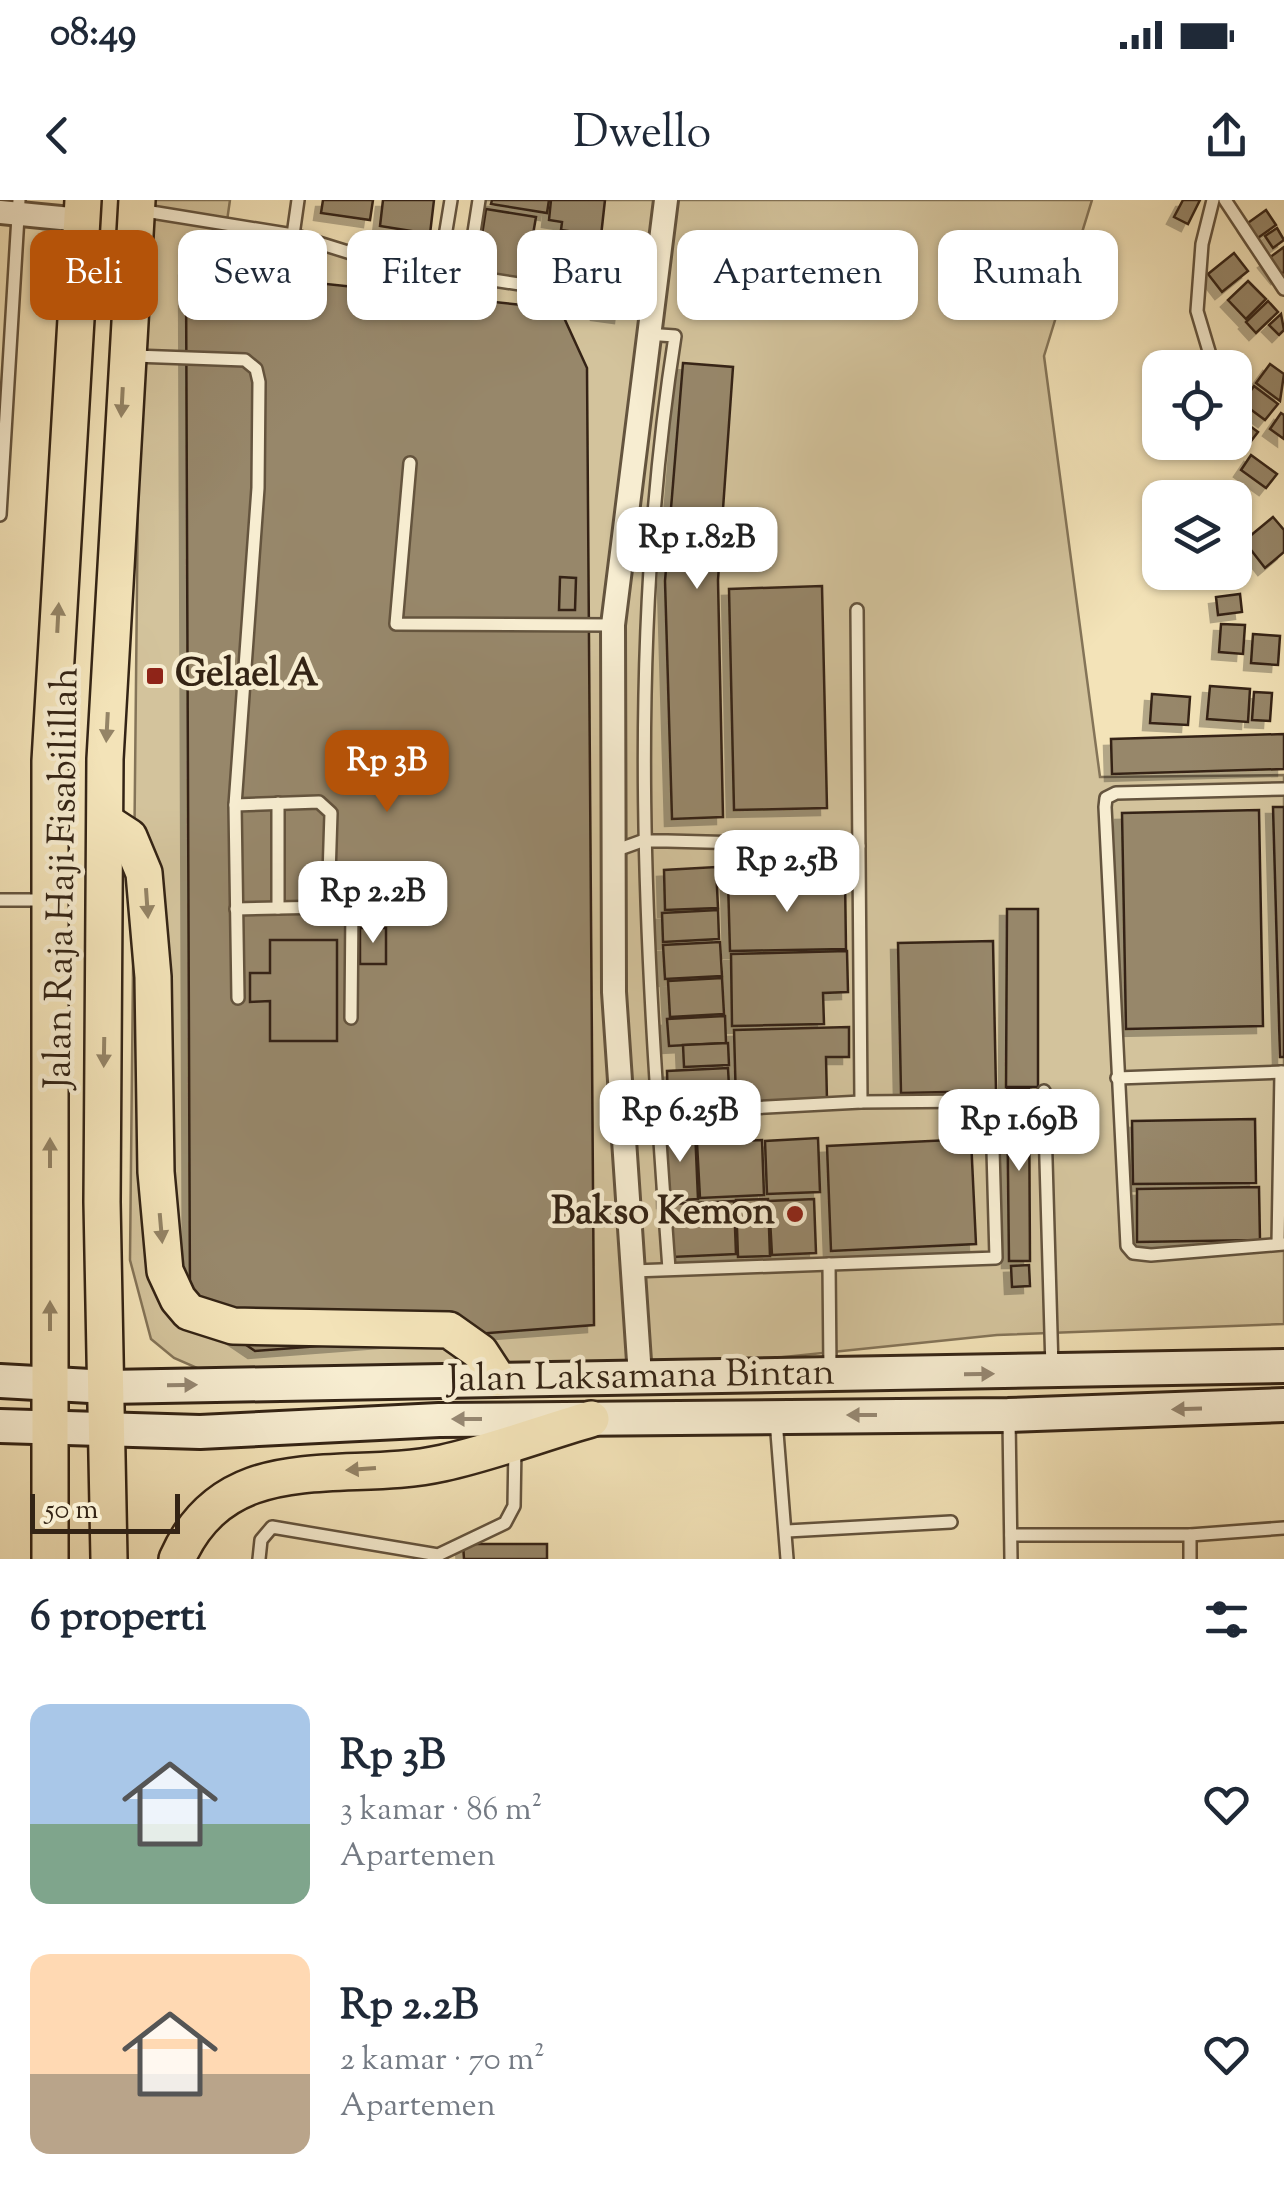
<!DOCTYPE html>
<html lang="id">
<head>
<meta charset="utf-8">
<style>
  body { margin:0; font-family:"Sorts Mill Goudy",serif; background:#f2f2f3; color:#1f2937; height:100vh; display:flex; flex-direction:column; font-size:38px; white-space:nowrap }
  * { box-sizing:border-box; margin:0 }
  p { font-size:32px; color:#747a83 }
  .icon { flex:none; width:55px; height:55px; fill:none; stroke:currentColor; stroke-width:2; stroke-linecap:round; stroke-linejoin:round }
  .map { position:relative; height:1359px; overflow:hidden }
  .drawer { display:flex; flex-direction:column; background:#fff; flex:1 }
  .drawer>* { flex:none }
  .hud { position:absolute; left:30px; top:30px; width:1225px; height:90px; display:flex; gap:20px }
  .buttons { position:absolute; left:1142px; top:150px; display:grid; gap:20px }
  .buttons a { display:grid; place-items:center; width:110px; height:110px; border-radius:20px; background:#fff; box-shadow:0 2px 8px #0004; font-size:50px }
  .scale { position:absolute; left:30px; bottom:25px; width:150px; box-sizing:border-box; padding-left:10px; border:5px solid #342415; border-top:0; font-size:28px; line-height:35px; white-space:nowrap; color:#342415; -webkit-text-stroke:8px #f7edd1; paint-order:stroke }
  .price { position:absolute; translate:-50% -85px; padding:0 22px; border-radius:20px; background:#fff; color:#222; font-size:32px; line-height:65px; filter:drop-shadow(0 2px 5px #0008) }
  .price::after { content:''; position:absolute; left:50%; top:60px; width:30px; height:22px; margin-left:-15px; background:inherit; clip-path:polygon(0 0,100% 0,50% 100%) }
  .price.selected { background:#b45309; color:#fff }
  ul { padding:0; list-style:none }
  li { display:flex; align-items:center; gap:30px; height:250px; padding:0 30px }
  li span { display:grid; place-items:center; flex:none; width:280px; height:200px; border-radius:20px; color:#555 }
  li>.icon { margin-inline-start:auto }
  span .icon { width:120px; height:120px; fill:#fffc; stroke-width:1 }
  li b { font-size:42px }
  h2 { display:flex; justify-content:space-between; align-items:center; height:120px; padding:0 30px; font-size:42px }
  .tag { padding:0 35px; border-radius:20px; background:#fff; box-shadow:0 2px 8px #0004; font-size:35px; line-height:90px }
  .tag.selected { background:#b45309; color:#fff }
  .status { display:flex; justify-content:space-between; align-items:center; height:70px; padding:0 50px; background:#fff; direction:ltr }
  .status svg { height:28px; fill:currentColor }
  header { display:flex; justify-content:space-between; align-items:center; height:130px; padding:0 30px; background:#fff; font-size:45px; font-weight:600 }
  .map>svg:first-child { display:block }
</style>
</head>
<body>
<div class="status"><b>08:49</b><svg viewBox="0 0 49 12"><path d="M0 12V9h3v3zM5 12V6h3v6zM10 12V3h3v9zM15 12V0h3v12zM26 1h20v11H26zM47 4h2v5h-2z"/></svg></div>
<header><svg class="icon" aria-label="back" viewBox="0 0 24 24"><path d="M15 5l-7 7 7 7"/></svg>Dwello<svg class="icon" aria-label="share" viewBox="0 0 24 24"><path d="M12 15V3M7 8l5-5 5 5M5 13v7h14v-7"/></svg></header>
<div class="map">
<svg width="1284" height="1359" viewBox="0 0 1284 1359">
  <defs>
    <filter id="shadow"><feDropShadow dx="-7" dy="7" stdDeviation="0" flood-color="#0004"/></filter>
  </defs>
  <rect width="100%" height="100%" fill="#f3e3b8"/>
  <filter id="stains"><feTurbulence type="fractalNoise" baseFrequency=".002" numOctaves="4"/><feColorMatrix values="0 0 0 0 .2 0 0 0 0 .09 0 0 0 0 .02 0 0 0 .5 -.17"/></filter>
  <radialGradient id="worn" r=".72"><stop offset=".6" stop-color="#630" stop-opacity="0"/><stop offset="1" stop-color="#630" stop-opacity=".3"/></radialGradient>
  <path fill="#d3c39c" stroke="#847458" stroke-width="2.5" d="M 141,0 L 230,0 L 226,28 L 215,28 L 472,63 L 483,0 L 1092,0 L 1044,156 L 1100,577 L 1284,575 L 1284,1124 L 997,1135 L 640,1172 L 252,1192 L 174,1158 L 151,1139 L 130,1060 Z"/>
  <g fill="#97876a" stroke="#342415" stroke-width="2.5" filter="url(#shadow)">
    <path d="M 323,0 L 373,0 L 370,20 L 321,13 Z"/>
    <path d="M 383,0 L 434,0 L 430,34 L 380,26 Z"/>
    <path d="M 492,0 L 549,0 L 547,13 L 491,4 Z"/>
    <path d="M 551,0 L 605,0 L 601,36 L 561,30 L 562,22 L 549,20 Z"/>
    <path d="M 1183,0 L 1200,0 L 1188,24 L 1174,17 Z"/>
    <path d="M 486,9 L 536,17 L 525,81 L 476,73 Z"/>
    <path d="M 1266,10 L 1276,25 L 1255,40 L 1245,25 Z"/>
    <path d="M 1277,28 L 1284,40 L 1273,48 L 1265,36 Z"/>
    <path d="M 561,31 L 601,37 L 594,85 L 529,75 L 534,44 L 558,48 Z"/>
    <path d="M 1284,47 L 1284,72 L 1278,77 L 1265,61 Z"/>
    <path d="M 1234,53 L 1248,71 L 1222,92 L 1208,74 Z"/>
    <path d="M 186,69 L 560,109 L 587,168 L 594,1125 L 255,1151 L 190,1107 Z"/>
    <path d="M 602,81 L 617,82 L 616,88 L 624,89 L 621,116 L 598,113 Z"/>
    <path d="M 1248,81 L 1266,99 L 1246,119 L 1228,100 Z"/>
    <path d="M 1268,101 L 1278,112 L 1256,133 L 1246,122 Z"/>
    <path d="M 1281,114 L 1284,130 L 1279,135 L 1269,125 Z"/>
    <path d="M 683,163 L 733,167 L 718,380 L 723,617 L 672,619 L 665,381 Z"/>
    <path d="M 1270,164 L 1284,174 L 1280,201 L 1256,183 Z"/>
    <path d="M 1254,186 L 1278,204 L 1265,220 L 1242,203 Z"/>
    <path d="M 1281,213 L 1284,215 L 1284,239 L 1270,229 Z"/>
    <path d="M 1235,215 L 1258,232 L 1245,249 L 1235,241 Z"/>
    <path d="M 1251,255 L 1277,274 L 1266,288 L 1241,270 Z"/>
    <path d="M 1273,317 L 1284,330 L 1284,352 L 1265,368 L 1244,341 Z"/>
    <path d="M 560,377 L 576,378 L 575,410 L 559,410 Z"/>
    <path d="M 822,386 L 827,608 L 734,610 L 729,389 Z"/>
    <path d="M 1240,394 L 1242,412 L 1218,415 L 1216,397 Z"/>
    <path d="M 1221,424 L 1245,425 L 1243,454 L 1219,452 Z"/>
    <path d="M 1253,434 L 1280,436 L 1278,465 L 1251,463 Z"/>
    <path d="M 1210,486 L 1250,489 L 1248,522 L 1207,519 Z"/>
    <path d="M 1254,492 L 1272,493 L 1270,521 L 1252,520 Z"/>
    <path d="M 1152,494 L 1190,497 L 1188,525 L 1150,523 Z"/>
    <path d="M 1284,534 L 1284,569 L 1112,574 L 1111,539 Z"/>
    <path d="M 1273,607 L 1284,607 L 1284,857 L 1280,857 Z"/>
    <path d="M 1259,610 L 1263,826 L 1126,829 L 1122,613 Z"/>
    <path d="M 716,667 L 718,708 L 665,710 L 664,670 Z"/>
    <path d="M 845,678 L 846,749 L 730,751 L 728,681 Z"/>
    <path d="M 1007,709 L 1038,709 L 1038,887 L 1006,887 Z"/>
    <path d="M 718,710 L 719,739 L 663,742 L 662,713 Z"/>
    <rect x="360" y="728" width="26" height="36"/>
    <path d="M 270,740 L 337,740 L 337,841 L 270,841 L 270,801 L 250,802 L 250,773 L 270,773 Z"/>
    <path d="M 993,741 L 996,891 L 901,893 L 898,743 Z"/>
    <path d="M 720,742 L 722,776 L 665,779 L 663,745 Z"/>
    <path d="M 847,751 L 848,792 L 823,793 L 824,824 L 732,826 L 731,754 Z"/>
    <path d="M 722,778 L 724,814 L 670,817 L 668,781 Z"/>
    <path d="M 725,816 L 726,843 L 669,846 L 667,819 Z"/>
    <path d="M 849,827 L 849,857 L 826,857 L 827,901 L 736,903 L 734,830 Z"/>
    <path d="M 728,843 L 729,865 L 684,867 L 683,845 Z"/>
    <path d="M 728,868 L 730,905 L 668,908 L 667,871 Z"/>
    <path d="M 1007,889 L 1029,889 L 1030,1061 L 1009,1061 Z"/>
    <path d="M 1255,919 L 1256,983 L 1133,984 L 1132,921 Z"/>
    <path d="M 695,929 L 698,999 L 664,1001 L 662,931 Z"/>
    <path d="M 818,938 L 820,992 L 767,994 L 765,941 Z"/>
    <path d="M 971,939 L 976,1044 L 831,1051 L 827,946 Z"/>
    <path d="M 762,940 L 764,995 L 700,998 L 697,943 Z"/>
    <path d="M 1259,987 L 1260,1040 L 1137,1042 L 1137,989 Z"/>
    <path d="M 768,999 L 770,1056 L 738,1057 L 736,1000 Z"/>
    <path d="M 814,999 L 816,1053 L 772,1055 L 769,1001 Z"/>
    <path d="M 734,1001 L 736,1054 L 672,1057 L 670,1004 Z"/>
    <path d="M 1029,1065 L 1030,1086 L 1012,1087 L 1011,1066 Z"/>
    <path d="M 463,1344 L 547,1344 L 547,1359 L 464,1359 Z"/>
  </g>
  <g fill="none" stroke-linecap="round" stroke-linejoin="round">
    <g stroke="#64543e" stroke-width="16">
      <g id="service">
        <path d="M 1213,0 L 1202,44 L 1197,111 L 1214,168"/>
        <path d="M 1225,0 L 1284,89"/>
        <path d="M 139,10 L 293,35 L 383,63 L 597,96"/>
        <path d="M 293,35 L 298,0"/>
        <path d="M 439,73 L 451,0"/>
        <path d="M 467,77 L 479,0"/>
        <path d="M 646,134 L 675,136 C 625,453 646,752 669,1069"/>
        <path d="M 134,156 L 245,160 L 256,169 L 259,182 L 258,288 L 235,605 L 238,798"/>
        <path d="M 410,263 L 396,424 L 613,425"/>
        <path d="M 0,315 L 19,0"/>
        <path d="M 857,410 L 861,902"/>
        <path d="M 1284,589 L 1116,593 L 1106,598 L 1105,607 L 1127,1046 L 1133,1053 L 1151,1055 L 1284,1044"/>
        <path d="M 278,603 L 278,708"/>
        <path d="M 235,605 L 319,602 L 331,613 L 328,707 L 236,709"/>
        <path d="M 614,651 L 642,641 L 667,641 L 859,646"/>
        <path d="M 0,700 L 46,700"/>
        <path d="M 328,707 L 415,705"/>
        <path d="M 351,818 L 352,706"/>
        <path d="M 1117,878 L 1284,872"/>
        <path d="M 1044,891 L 1052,1168"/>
        <path d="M 621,915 L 861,902 L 977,901 L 989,905 L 992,914 L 996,1058 L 633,1071"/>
        <path d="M 1278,1044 L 1281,872"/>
        <path d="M 829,1064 L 830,1170"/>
        <path d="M 1009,1219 L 1011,1359"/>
        <path d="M 776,1220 L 787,1359"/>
        <path d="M 787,1331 L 951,1322"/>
        <path d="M 1011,1335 L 1190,1335 L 1284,1328"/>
        <path d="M 259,1359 L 261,1340 L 272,1327 L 438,1355 L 505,1323 L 514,1306 L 515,1246"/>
        <path d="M 1190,1359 L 1190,1335"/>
      </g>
    </g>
    <g stroke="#64543e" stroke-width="28">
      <g id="minor">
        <path d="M 0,12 L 81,20"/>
        <path d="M 640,1176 L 614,792 L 613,425 L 666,0"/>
      </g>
    </g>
    <g stroke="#342415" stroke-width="38">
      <g id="secondary">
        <path d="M 0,1181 L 108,1187 L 1284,1166"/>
        <path d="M 0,1226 L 200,1232 L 439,1220 L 1008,1215 L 1284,1205"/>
      </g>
    </g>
    <g stroke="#342415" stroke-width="40">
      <g id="primary">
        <path d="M 106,622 L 129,637 L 144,673 L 153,777 L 156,972 L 165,1071 L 178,1099 L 189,1112 L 233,1126 L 449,1130 L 480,1152 L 497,1178"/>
        <path d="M 50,1359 L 50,561 L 83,0"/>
        <path d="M 109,1359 L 102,1002 L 105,559 L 137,0"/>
        <path d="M 177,1359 C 228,1244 345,1285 443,1263 C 493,1252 542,1233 591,1219"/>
      </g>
    </g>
    <use href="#service" stroke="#f7edd1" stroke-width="11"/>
    <use href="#minor" stroke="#f7edd1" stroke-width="22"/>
    <use href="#secondary" stroke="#f7edd1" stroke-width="32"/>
    <use href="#primary" stroke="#f3e3b8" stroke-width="35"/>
  </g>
  <defs><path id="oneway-solid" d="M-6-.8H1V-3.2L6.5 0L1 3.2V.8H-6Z" transform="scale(2.5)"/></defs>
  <g fill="#948466">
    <use href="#oneway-solid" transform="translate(122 202) rotate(93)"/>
    <use href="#oneway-solid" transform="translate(58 418) rotate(-87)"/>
    <use href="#oneway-solid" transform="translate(107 527) rotate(93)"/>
    <use href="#oneway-solid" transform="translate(147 703) rotate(86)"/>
    <use href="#oneway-solid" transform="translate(104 852) rotate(91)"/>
    <use href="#oneway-solid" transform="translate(50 953) rotate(-90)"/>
    <use href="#oneway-solid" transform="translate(161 1028) rotate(85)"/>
    <use href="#oneway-solid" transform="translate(50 1116) rotate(-90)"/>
    <use href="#oneway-solid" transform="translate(361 1269) rotate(176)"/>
  </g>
  <g fill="#968873">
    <use href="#oneway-solid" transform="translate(979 1174) rotate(-1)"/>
    <use href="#oneway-solid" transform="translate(182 1185) rotate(-1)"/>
    <use href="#oneway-solid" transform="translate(1187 1209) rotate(178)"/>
    <use href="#oneway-solid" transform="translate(862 1215) rotate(180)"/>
    <use href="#oneway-solid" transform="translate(467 1219) rotate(180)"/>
  </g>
  <g fill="#8f2418" stroke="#f7edd1" stroke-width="4">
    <rect x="145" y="466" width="20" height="20" rx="5"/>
    <circle cx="795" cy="1014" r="10"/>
  </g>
  <g text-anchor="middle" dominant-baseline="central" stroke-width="9" stroke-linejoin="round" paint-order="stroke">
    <g font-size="38" font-weight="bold" fill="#342415" stroke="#f7edd1" text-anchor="start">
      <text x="175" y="476">Gelael A</text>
      <text x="775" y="1014" text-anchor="end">Bakso Kemon</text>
    </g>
    <g font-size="38" fill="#342415" stroke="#f7edd1">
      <text transform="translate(64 678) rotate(-89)">Jalan Raja Haji Fisabilillah</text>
      <text transform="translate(641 1178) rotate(-1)">Jalan Laksamana Bintan</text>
    </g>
  </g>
  <rect width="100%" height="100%" filter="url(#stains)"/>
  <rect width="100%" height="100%" fill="url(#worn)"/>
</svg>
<div class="buttons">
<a><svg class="icon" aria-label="locate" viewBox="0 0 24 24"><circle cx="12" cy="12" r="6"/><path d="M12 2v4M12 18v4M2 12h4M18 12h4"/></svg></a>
<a><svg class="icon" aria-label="layers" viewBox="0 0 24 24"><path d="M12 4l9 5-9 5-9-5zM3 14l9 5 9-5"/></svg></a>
</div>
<div class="scale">50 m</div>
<b class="price" style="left:697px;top:392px">Rp 1.82B</b>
<b class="price selected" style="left:387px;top:615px">Rp 3B</b>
<b class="price" style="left:787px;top:715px">Rp 2.5B</b>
<b class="price" style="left:373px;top:746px">Rp 2.2B</b>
<b class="price" style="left:680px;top:965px">Rp 6.25B</b>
<b class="price" style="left:1019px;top:974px">Rp 1.69B</b>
<div class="hud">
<a class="tag selected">Beli</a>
<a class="tag">Sewa</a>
<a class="tag">Filter</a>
<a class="tag">Baru</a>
<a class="tag">Apartemen</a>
<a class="tag">Rumah</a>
</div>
</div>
<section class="drawer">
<h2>6 properti<svg class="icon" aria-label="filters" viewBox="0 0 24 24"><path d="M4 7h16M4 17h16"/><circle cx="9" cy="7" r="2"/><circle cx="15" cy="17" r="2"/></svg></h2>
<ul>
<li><span style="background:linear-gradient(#a9c7e8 60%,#7fa58c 0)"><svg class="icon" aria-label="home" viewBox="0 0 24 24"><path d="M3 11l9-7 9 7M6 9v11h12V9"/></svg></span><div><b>Rp 3B</b><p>3 kamar · 86 m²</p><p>Apartemen</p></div><svg class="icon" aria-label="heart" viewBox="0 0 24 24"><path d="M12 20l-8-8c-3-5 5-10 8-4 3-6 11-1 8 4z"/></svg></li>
<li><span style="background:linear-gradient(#ffd9b3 60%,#b9a48a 0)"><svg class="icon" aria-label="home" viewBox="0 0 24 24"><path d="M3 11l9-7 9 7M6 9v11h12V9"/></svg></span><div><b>Rp 2.2B</b><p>2 kamar · 70 m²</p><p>Apartemen</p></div><svg class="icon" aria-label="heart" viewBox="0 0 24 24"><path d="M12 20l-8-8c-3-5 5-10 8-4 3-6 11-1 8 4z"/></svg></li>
</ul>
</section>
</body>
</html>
